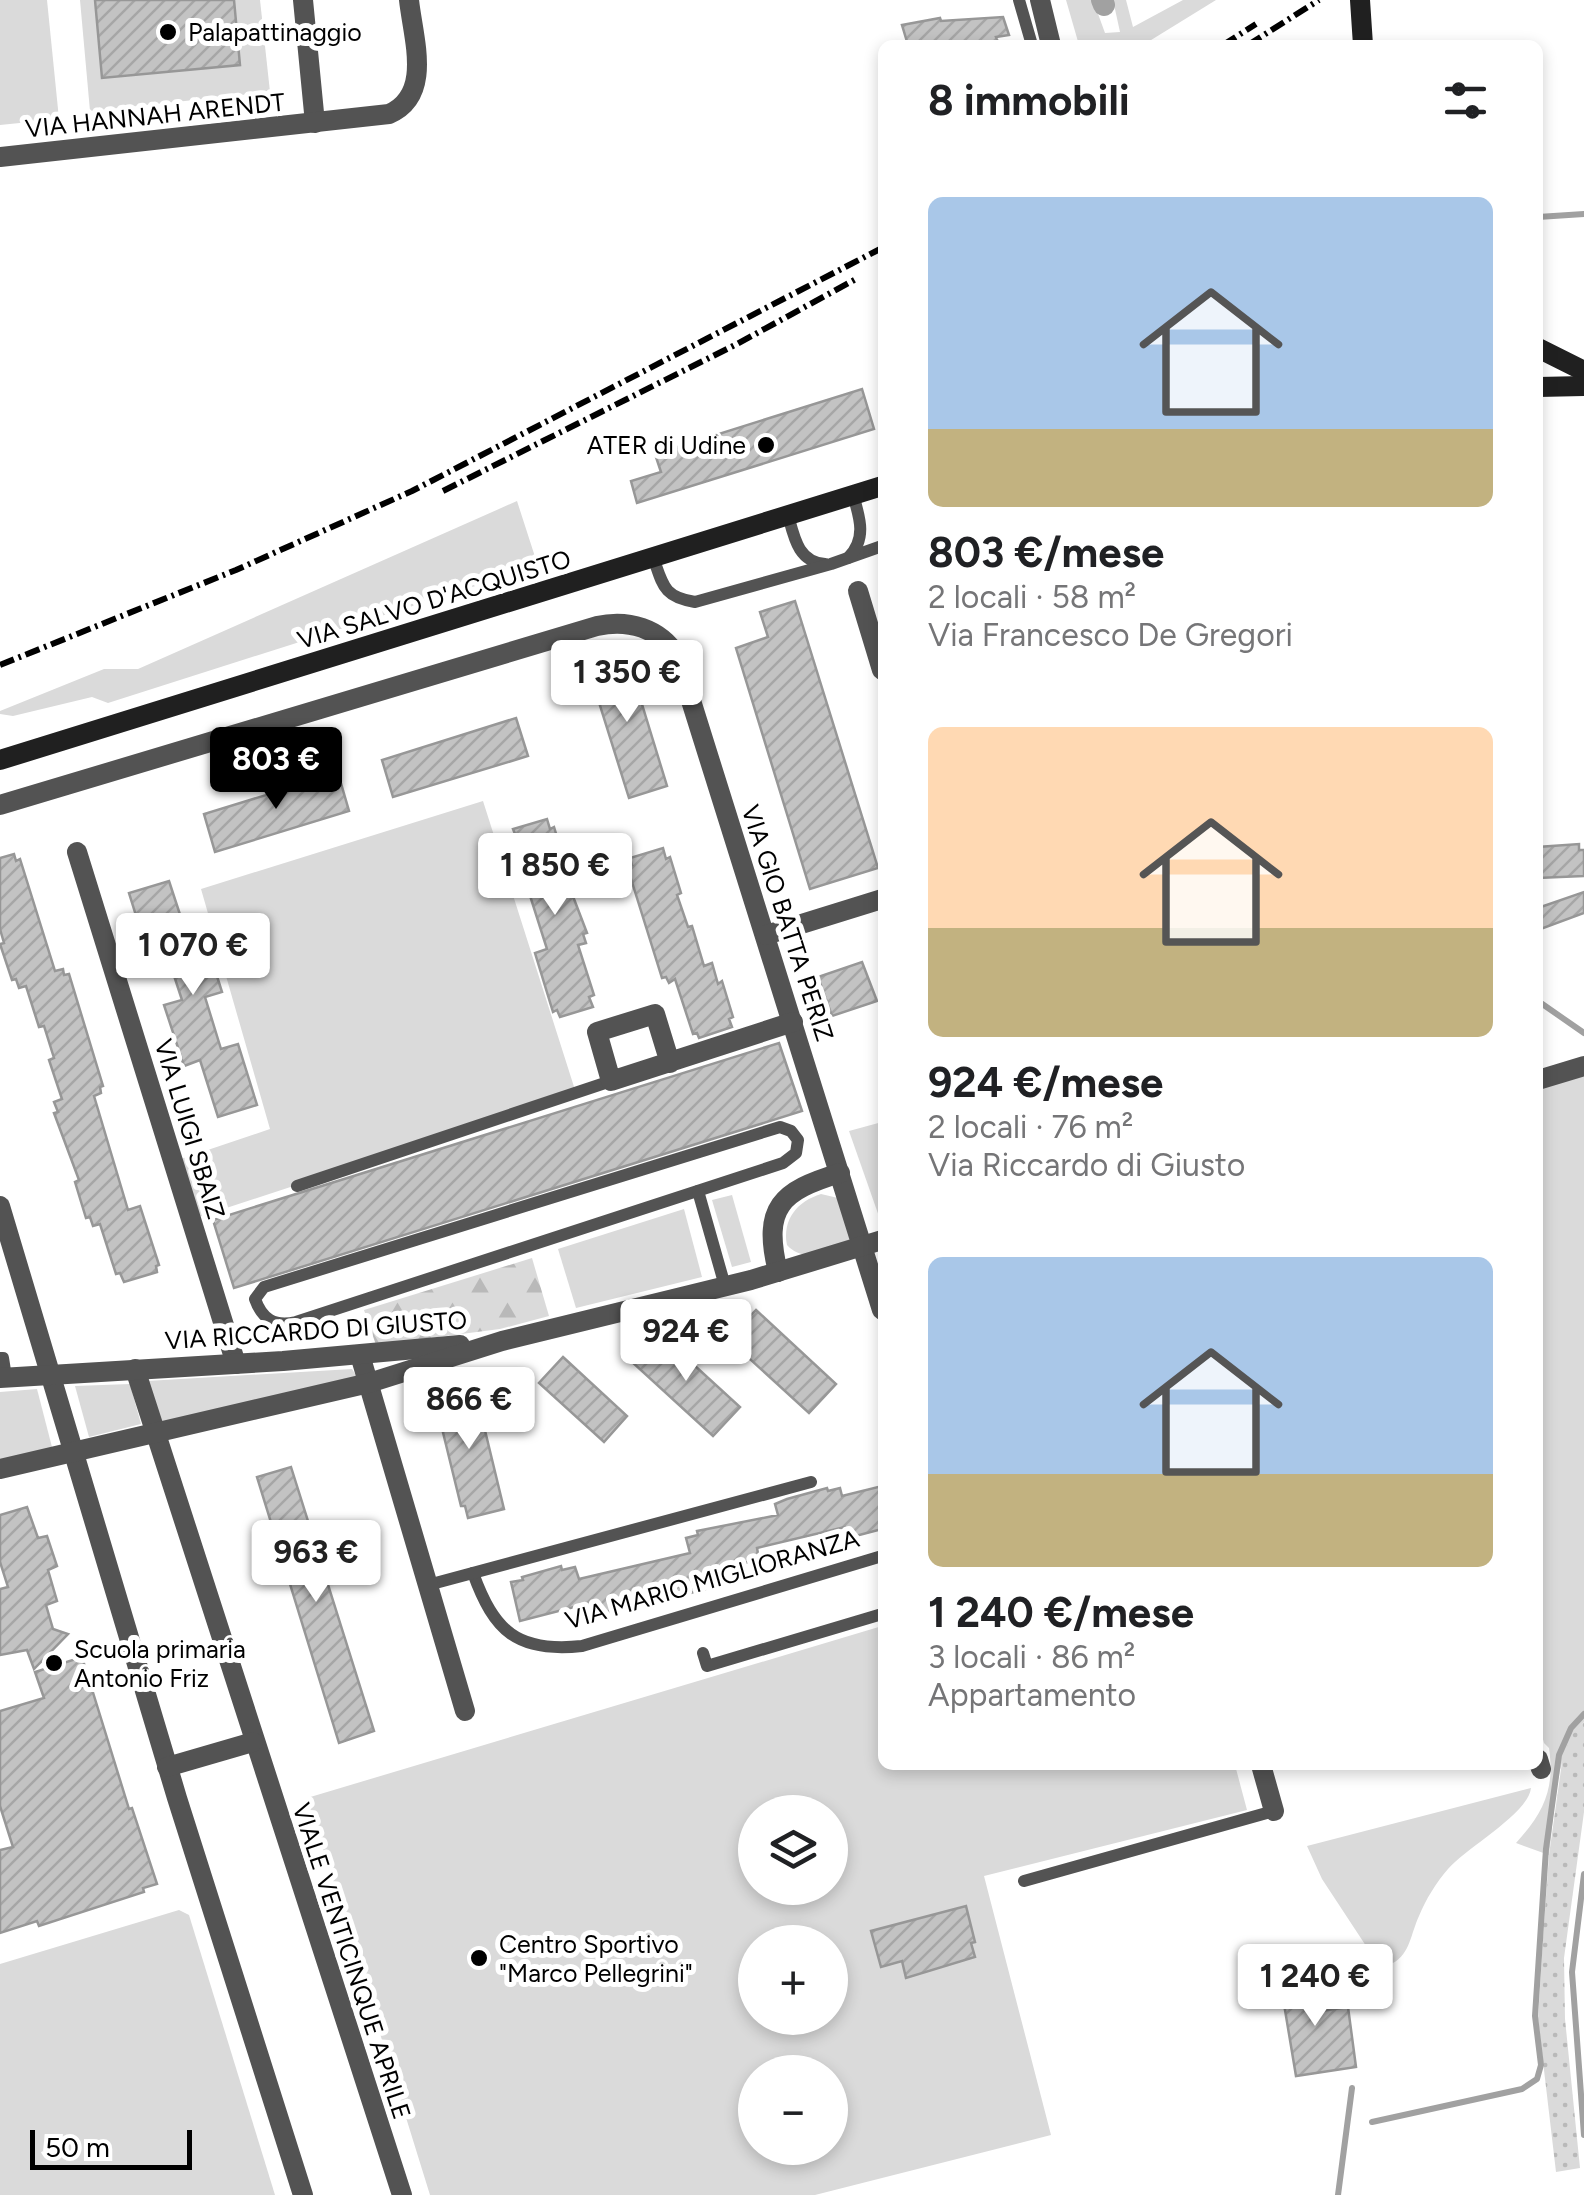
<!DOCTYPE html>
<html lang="it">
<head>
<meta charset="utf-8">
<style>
  body { margin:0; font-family:Figtree,sans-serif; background:#f2f2f2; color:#202124; height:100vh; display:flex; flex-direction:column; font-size:38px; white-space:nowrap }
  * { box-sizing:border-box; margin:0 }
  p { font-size:32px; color:#757577 }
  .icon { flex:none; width:55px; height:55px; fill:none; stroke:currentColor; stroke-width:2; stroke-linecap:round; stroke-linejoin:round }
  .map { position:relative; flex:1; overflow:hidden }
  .drawer { position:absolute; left:878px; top:40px; width:665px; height:1730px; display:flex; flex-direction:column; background:#fff; border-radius:15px; box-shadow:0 5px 15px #0003 }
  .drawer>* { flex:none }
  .tools { position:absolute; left:738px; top:1795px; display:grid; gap:20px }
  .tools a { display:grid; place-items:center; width:110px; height:110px; border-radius:50%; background:#fff; box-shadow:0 5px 15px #0003; font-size:50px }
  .scale { position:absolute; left:30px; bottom:25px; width:162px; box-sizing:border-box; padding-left:10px; border:5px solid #000; border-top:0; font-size:28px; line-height:35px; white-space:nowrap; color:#000; -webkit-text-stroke:8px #fff; paint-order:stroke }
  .price { position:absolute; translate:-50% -85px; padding:0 22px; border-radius:10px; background:#fff; color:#222; font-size:32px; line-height:65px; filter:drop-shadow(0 2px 5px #0008) }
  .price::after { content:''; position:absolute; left:50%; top:60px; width:30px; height:22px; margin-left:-15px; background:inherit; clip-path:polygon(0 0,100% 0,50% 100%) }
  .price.on { background:#000; color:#fff }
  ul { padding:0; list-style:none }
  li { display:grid; align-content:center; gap:20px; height:530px; padding:0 50px }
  li span { display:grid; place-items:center; height:310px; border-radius:15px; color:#555 }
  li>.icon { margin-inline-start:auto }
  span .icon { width:180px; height:180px; fill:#fffc; stroke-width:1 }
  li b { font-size:42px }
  h2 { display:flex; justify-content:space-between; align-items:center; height:120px; padding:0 50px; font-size:42px }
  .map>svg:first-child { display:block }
</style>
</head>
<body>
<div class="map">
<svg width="1584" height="2195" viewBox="0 0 1584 2195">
  <defs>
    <pattern id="forest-firs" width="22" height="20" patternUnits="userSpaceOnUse" patternTransform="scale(2.5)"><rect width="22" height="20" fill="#dadada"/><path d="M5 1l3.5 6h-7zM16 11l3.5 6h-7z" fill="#b9b9b9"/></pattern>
    <pattern id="garden-dots" width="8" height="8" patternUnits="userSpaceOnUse" patternTransform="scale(2.5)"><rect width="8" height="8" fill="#dadada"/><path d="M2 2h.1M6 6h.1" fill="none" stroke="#b9b9b9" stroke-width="1.8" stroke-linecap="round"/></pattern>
    <pattern id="building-hatch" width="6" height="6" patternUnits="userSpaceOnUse" patternTransform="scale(2.5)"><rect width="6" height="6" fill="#c3c3c3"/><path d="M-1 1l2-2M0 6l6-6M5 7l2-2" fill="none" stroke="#a6a6a6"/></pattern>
  </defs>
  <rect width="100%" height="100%" fill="#fff"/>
  <g fill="#dadada" fill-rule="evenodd">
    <path d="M 0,0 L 47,0 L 59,119 L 0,125 Z"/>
    <path d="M 80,0 L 260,0 L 270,92 L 90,111 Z"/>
    <path d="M 1066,0 L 1093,0 L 1105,33 L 1120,32 L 1113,0 L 1126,0 L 1133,27 L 1183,0 L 1216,0 L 1143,45 L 1079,45 Z"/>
    <path d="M 517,501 L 538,566 L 108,703 L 92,697 L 13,716 L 0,714 L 0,711 L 104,669 L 138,669 Z"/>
    <path d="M 483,801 L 576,1093 L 199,1217 L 181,1159 L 270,1129 L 201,889 Z"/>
    <path d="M 1584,1076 L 1584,1722 C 1553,1756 1555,1810 1549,1855 L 1516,1843 C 1544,1812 1555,1789 1549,1748 L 1544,1743 L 1538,1721 L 1538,1089 Z"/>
    <path d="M 882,1122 L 882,1225 L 849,1131 Z"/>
    <path d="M 821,1194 L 838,1198 L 851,1230 L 849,1240 C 828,1248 805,1265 787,1245 C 782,1219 798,1201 821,1194 Z"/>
    <path d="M 732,1195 L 751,1262 L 732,1267 L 712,1200 Z"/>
    <path d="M 684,1209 L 702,1277 L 576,1308 L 558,1249 Z"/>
    <path d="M 352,1369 L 359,1380 L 161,1422 L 147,1381 Z"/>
    <path d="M 130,1384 L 141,1424 L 89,1437 L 75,1386 Z"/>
    <path d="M 37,1389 L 53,1451 L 0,1461 L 0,1392 Z"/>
    <path d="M 882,1626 L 882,1765 L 1235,1765 L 1247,1810 L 984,1876 L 1051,2135 L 815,2195 L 430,2195 L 307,1798 ZM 755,1812 L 830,1812 L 830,1888 L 755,1888 ZM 755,1942 L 830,1942 L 830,2018 L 755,2018 ZM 755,2072 L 830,2072 L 830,2148 L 755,2148 Z"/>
    <path d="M 1531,1788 C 1528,1814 1467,1847 1448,1869 C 1436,1883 1426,1899 1419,1916 C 1411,1933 1410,1954 1393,1963 L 1379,1960 L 1370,1952 L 1322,1879 L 1307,1846 Z"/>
    <path d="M 179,1910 L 189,1915 L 275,2195 L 0,2195 L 0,1964 Z"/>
  </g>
  <path fill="url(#forest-firs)" d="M 532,1258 L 549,1316 L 500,1329 L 376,1345 L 364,1310 Z"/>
  <path fill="url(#garden-dots)" d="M 1584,1722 L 1584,1812 L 1564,1958 L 1565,2019 L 1580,2168 L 1556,2172 L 1538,2019 L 1543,1938 L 1549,1855 L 1563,1755 L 1573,1734 Z"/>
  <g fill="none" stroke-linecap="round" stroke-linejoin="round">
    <g stroke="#a1a1a1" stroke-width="6">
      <path d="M 1538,217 L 1584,214"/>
      <path d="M 1538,1001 L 1584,1033"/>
      <path d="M 1584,1874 L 1572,1972 L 1584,2135"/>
      <path d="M 1372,2122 L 1522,2089 L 1537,2079 L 1541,2065 L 1535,2016 L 1546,1849 L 1559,1755 L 1571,1728 L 1584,1714"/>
      <path d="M 1338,2195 L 1352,2088"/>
    </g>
    <path stroke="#a1a1a1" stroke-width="22" d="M 1102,0 L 1104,5"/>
  </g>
  <g fill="url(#building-hatch)" stroke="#979797" stroke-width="2.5">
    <path d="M 95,0 L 234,0 L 240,65 L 102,78 Z"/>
    <path d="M 1003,17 L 1009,35 L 996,37 L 998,42 L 985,45 L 908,45 L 902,25 L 940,18 L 941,21 Z"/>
    <path d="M 862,389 L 874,429 L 637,503 L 631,481 L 661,472 L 655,454 Z"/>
    <path d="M 795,601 L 878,868 L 810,889 L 736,648 L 768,637 L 760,612 Z"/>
    <path d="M 626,652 L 667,786 L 629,798 L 587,664 Z"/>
    <path d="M 516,718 L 528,756 L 393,797 L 382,760 Z"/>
    <path d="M 338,773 L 349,811 L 215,852 L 204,814 Z"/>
    <path d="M 547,819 L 550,829 L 554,827 L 565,863 L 561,865 L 587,933 L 583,934 L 586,943 L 578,945 L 594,995 L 589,997 L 593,1007 L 560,1017 L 557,1010 L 553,1012 L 535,953 L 547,949 L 511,836 L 515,834 L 513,829 Z"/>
    <path d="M 1579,844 L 1579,850 L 1584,850 L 1584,876 L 1538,878 L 1538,847 Z"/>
    <path d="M 663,848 L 666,859 L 670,857 L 681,893 L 677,895 L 688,927 L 692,926 L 704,966 L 712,963 L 718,984 L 722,981 L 733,1017 L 729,1019 L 732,1027 L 699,1038 L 697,1033 L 693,1034 L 675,979 L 669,983 L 666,977 L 662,978 L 627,866 L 632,865 L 630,858 Z"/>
    <path d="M 14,854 L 16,861 L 20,859 L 55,971 L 63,969 L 64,975 L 69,974 L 103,1086 L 100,1087 L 101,1093 L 94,1096 L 128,1210 L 140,1206 L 159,1265 L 156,1266 L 157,1272 L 124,1282 L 120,1273 L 116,1274 L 100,1224 L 93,1226 L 90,1217 L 86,1218 L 75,1182 L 79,1180 L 54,1113 L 58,1112 L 54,1102 L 62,1099 L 49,1060 L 54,1058 L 44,1026 L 39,1027 L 26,986 L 19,988 L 16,979 L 12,980 L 0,944 L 4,943 L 0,929 L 0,858 Z"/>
    <path d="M 169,881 L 187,936 L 203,932 L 222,992 L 205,997 L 221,1049 L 238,1044 L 257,1105 L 218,1117 L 200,1060 L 184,1066 L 164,1005 L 182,1000 L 165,948 L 148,954 L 129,893 Z"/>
    <path d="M 1584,892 L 1584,913 L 1538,930 L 1538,908 Z"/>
    <path d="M 862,962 L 877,1001 L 832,1016 L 818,977 Z"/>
    <path d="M 779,1043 L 802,1111 L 234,1288 L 213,1220 Z"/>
    <path d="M 756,1310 L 836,1384 L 809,1413 L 728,1339 Z"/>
    <path d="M 659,1333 L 740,1407 L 713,1436 L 632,1362 Z"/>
    <path d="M 563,1357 L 627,1416 L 604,1442 L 539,1383 Z"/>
    <path d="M 474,1385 L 504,1509 L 468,1518 L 465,1506 L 461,1506 L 437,1408 L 438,1394 Z"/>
    <path d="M 291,1467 L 374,1731 L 339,1743 L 257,1477 Z"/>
    <path d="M 882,1486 L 882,1529 L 848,1538 L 845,1527 L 757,1548 L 759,1559 L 702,1575 L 705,1589 L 583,1622 L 578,1606 L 520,1621 L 511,1582 L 523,1580 L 522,1577 L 561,1566 L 562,1570 L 575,1567 L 579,1579 L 690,1553 L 686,1538 L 698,1535 L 697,1531 L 778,1515 L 775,1504 L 787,1499 L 827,1488 L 828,1491 L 840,1488 L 842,1496 Z"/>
    <path d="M 27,1507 L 38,1538 L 47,1536 L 57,1566 L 48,1570 L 57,1601 L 46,1605 L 53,1629 L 68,1634 L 34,1669 L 27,1650 L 0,1655 L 0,1589 L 8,1587 L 0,1562 L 0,1515 Z"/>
    <path d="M 82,1657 L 129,1809 L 132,1808 L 157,1884 L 143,1888 L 144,1892 L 39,1926 L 37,1921 L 0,1933 L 0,1850 L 13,1847 L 0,1806 L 0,1711 L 44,1698 L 35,1672 Z"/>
    <path d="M 966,1906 L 975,1942 L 971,1943 L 975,1957 L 906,1978 L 902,1961 L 881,1967 L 871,1931 Z"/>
    <path d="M 1307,1969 L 1314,2012 L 1348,2007 L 1356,2067 L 1296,2076 L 1279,1974 Z"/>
  </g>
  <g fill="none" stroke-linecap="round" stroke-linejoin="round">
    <g stroke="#535353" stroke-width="12">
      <path d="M 1019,0 L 1032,45"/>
      <path d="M 788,515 C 794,537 798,562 825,564"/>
      <path d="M 653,557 C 663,585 663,597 695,602 L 831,564 L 882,546"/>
      <path d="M 848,558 C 867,539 860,518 853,495"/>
      <path d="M 780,1127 L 791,1131 L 798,1140 L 796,1153 L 783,1163 L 296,1322 C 274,1327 262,1319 255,1299 L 264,1287 Z"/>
      <path d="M 297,1186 L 611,1081"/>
      <path d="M 698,1191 L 725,1286"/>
      <path d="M 0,1358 L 3,1358 L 6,1377"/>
      <path d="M 473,1573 C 494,1631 517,1653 582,1646 L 882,1556"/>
      <path d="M 428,1585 L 811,1482"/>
      <path d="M 703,1653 L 707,1666 L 882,1614"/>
      <path d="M 1024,1881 L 1274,1811"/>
    </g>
    <g stroke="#535353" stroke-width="20">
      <path d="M 303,0 L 315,123"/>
      <path d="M 1040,0 L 1051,45"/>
      <path d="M 0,157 L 389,114 C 433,95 413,38 409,0"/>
      <path d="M 858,591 L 882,670"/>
      <path d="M 0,805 L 597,626 C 628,619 660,628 677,656 L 882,1310"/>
      <path d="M 77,852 L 236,1364"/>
      <path d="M 766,935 L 882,899"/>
      <path d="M 670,1063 L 655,1014 L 597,1032 L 611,1081 L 793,1022"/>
      <path d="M 1538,1080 L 1584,1066"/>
      <path d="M 0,1206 L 177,1798 L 303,2195"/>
      <path d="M 778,1272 C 762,1207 781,1191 840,1173"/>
      <path d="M 360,1355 L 465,1711"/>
      <path d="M 135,1369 L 402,2195"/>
      <path d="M 0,1378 L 283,1361 L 460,1345"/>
      <path d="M 0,1469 L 369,1383 L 502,1341 L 751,1280 L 882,1240"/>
      <path d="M 1538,1759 L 1541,1769"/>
      <path d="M 1261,1765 L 1274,1811"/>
      <path d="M 167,1767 L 253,1742"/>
    </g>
    <g stroke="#202020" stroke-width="20">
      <path d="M 1360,0 L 1363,45"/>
      <path d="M 1538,348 L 1584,371"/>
      <path d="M 1538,387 L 1584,386"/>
      <path d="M 0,760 L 882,486"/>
    </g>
    <g stroke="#000" stroke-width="6" stroke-dasharray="15 5 2.5 5" stroke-linecap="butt">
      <path d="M 1223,45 L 1256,24"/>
      <path d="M 1248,45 L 1319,0"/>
      <path d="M 443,491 L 737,344 L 856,279"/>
      <path d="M 0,665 L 236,570 L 412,491 L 882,248"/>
    </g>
  </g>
  <g fill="#000" stroke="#fff" stroke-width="4">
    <circle cx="168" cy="32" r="10"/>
    <circle cx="766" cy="445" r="10"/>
    <circle cx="54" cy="1663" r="10"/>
    <circle cx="479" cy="1958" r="10"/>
  </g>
  <g text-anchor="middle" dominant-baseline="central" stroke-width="10" stroke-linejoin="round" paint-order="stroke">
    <g font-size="25" fill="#000" stroke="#fff" text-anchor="start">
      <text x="188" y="32">Palapattinaggio</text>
      <text x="746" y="445" text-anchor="end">ATER di Udine</text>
      <text x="74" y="1649">Scuola primaria<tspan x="74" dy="29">Antonio Friz</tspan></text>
      <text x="499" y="1944">Centro Sportivo<tspan x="499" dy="29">"Marco Pellegrini"</tspan></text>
    </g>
    <g font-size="25" fill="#000" stroke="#fff">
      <text transform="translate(155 115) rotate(-6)">VIA HANNAH ARENDT</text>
      <text transform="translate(434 599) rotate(-17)">VIA SALVO D'ACQUISTO</text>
      <text transform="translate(788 923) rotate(72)">VIA GIO BATTA PERIZ</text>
      <text transform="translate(190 1129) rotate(73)">VIA LUIGI SBAIZ</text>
      <text transform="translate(316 1330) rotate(-4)">VIA RICCARDO DI GIUSTO</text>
      <text transform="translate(712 1579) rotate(-16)">VIA MARIO MIGLIORANZA</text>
      <text transform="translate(352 1961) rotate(72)">VIALE VENTICINQUE APRILE</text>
    </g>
  </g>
</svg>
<div class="tools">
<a><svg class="icon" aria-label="layers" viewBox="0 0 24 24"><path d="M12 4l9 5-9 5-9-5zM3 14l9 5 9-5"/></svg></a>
<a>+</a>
<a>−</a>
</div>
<div class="scale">50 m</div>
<b class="price" style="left:627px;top:725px">1 350 €</b>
<b class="price on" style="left:276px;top:812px">803 €</b>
<b class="price" style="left:555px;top:918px">1 850 €</b>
<b class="price" style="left:193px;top:998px">1 070 €</b>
<b class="price" style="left:686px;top:1384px">924 €</b>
<b class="price" style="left:469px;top:1452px">866 €</b>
<b class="price" style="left:316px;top:1605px">963 €</b>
<b class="price" style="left:1315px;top:2029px">1 240 €</b>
<section class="drawer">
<h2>8 immobili<svg class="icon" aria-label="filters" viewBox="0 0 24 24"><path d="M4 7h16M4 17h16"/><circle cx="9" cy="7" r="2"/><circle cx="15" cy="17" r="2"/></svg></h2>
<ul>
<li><span style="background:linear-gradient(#a9c7e8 75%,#c2b280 0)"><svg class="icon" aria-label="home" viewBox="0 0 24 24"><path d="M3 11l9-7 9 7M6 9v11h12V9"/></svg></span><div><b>803 €/mese</b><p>2 locali · 58 m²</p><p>Via Francesco De Gregori</p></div></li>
<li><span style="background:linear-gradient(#ffd9b3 65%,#c2b280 0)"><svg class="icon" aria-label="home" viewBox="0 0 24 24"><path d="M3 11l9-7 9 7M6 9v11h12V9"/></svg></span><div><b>924 €/mese</b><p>2 locali · 76 m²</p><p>Via Riccardo di Giusto</p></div></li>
<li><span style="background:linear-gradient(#a9c7e8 70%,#c2b280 0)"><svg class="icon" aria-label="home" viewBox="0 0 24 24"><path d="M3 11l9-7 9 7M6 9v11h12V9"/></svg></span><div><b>1 240 €/mese</b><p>3 locali · 86 m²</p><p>Appartamento</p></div></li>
</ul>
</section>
</div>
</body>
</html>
